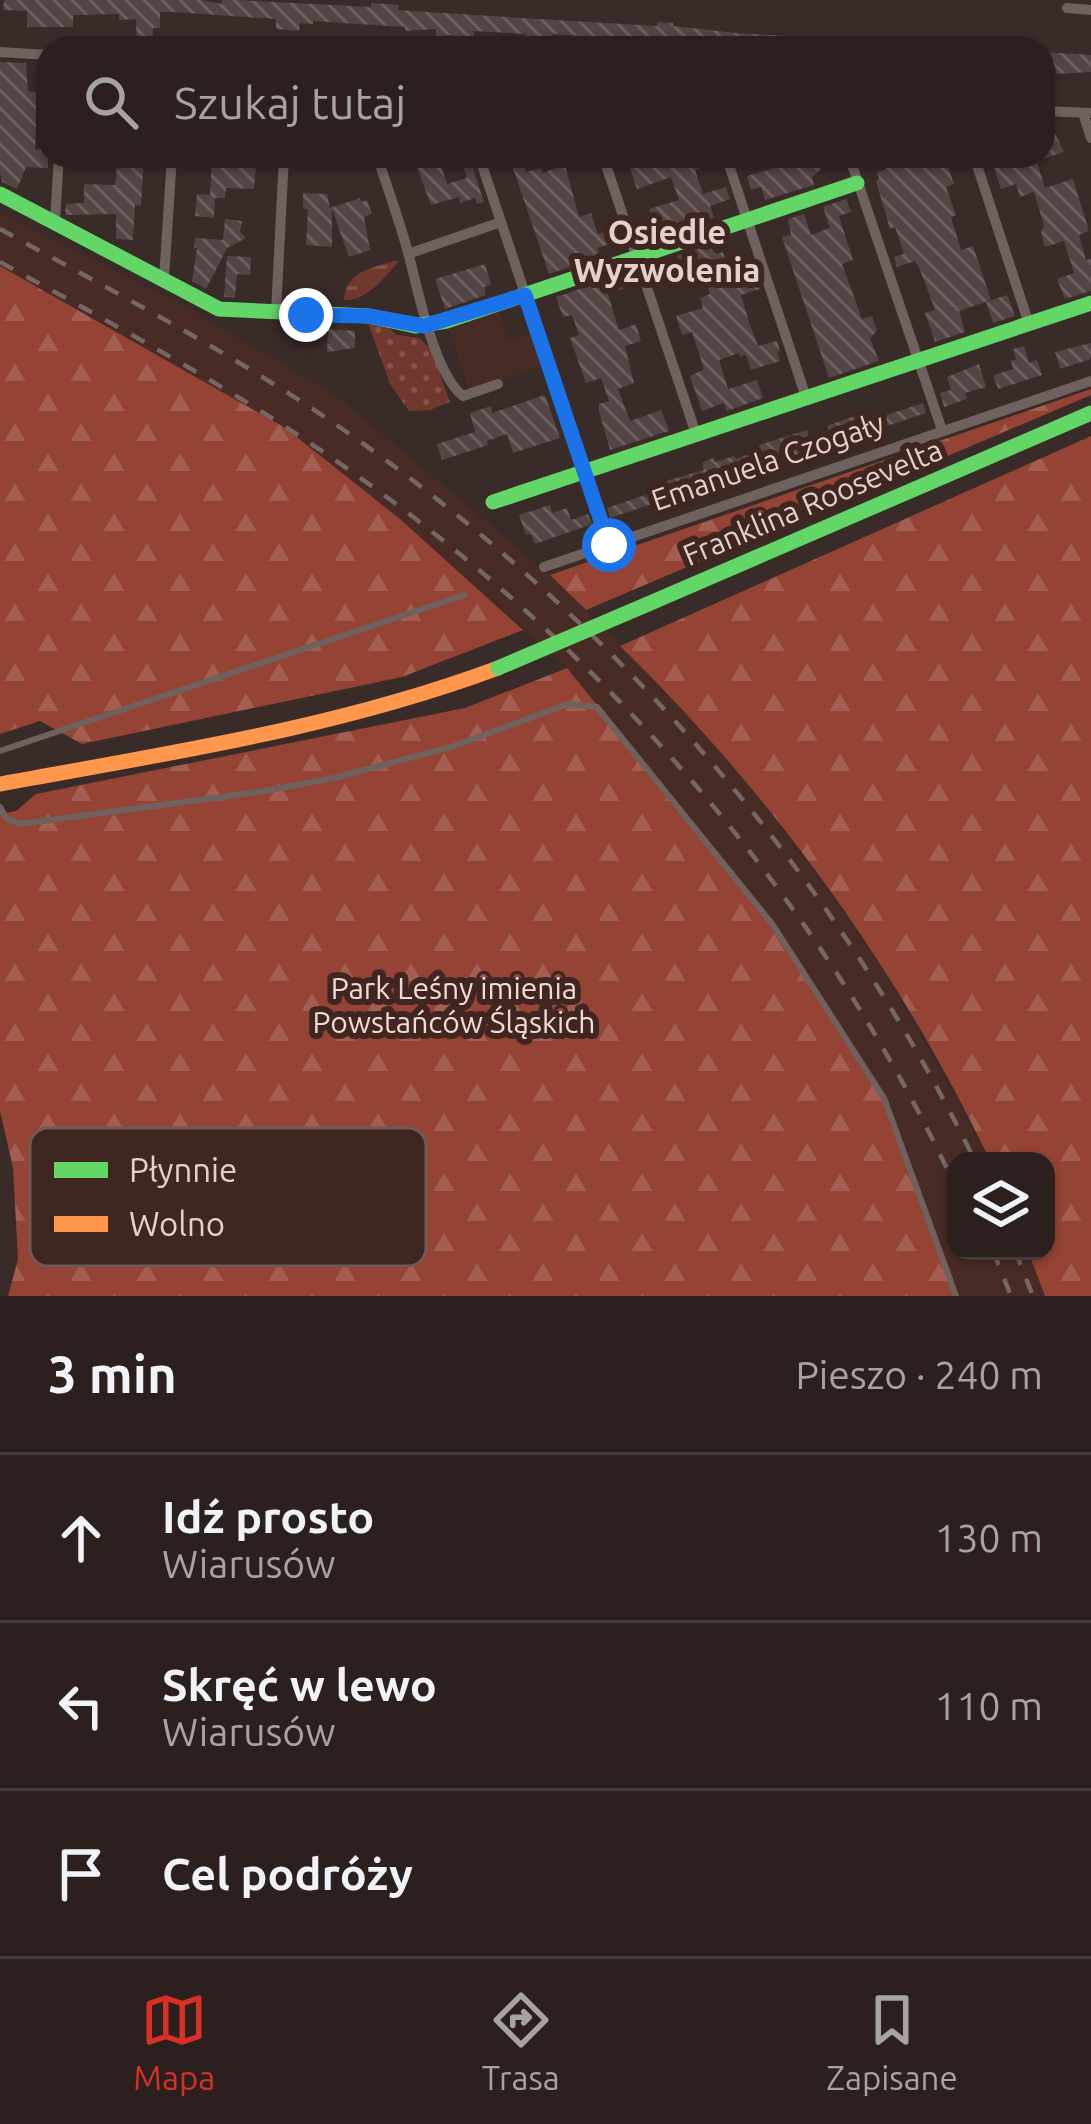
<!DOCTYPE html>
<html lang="pl">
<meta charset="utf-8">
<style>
body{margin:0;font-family:Ubuntu,sans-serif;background:#372d2b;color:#f1f3f6}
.controls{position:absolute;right:36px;bottom:36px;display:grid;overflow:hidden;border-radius:24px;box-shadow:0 3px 9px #0004}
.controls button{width:108px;height:108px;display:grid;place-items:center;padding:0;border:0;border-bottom:3px solid #473e3c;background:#2b201e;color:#f1f3f6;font:60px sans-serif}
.stop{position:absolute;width:36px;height:36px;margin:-27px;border:9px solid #1a73e8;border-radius:50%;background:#fff}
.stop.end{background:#1a73e8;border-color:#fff;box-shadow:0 3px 12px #0008}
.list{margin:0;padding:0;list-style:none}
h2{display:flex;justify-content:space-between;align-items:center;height:156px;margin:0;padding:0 48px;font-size:51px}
h2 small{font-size:39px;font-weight:400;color:#a6a3a4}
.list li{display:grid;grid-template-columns:78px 1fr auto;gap:36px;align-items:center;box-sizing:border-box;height:168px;padding:0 48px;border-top:3px solid #473e3c}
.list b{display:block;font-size:45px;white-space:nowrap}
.list p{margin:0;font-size:39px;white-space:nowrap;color:#a6a3a4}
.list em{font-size:39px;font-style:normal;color:#a6a3a4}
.icon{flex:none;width:66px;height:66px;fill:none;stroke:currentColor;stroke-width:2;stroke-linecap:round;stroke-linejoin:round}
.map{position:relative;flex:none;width:1091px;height:1296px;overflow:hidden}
.search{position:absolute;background:#2b201e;box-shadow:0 3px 9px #0004;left:36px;right:36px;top:36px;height:132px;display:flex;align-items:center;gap:30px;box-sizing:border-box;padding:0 42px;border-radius:36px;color:#a6a3a4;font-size:45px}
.sheet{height:660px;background:#2b201e}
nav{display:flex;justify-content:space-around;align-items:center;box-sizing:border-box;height:168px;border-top:3px solid #473e3c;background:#2b201e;font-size:33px;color:#a6a3a4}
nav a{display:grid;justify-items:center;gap:6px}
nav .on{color:#d93025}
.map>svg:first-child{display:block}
</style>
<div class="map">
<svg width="1091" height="1296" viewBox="0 0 1091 1296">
<defs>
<pattern id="grass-dots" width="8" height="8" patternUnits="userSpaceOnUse" patternTransform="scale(3)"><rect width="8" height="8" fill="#71382d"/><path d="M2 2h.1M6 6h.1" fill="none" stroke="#85544a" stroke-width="1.8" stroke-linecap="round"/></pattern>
<pattern id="forest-firs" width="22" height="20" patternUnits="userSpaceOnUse" patternTransform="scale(3)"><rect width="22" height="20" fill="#944335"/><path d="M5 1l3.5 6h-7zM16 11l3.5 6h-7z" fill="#a35d51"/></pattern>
<pattern id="wetland-marsh" width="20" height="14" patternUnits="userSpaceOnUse" patternTransform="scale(3)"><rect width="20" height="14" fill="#71382d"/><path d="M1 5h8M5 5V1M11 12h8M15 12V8" fill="none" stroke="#85544a"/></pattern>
<pattern id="building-back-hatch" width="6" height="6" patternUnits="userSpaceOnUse" patternTransform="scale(3)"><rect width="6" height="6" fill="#534543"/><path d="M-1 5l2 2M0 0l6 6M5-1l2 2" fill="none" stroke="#6c5f5d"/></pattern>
</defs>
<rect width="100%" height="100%" fill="#392b28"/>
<g fill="#492b25">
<polygon points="0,213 181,304 338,397 550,575 680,704 740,774 816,873 889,980 987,1156 990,1161 956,1161 956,1251 1028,1251 1045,1296 956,1296 597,707 567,668 400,519 284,427 0,266"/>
<polygon points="498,308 508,340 534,331 545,365 469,391 448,325"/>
</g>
<polygon fill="url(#grass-dots)" points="367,320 383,323 397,335 419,338 431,349 450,402 430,410 409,411 390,384"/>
<g fill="url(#forest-firs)">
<polygon points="0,266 284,427 400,519 523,630 402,677 82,744 40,721 0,734"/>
<polygon points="1091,389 1091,395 586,610 550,575"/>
<path d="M1091 436V1296H1045L1028 1251H1046V1161H990C900 971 770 792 620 646Z"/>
<polygon points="567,668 755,901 884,1098 956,1296 8,1296 18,1259 13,1168 0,1111 0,814 16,811 36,794 465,708"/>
</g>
<path fill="url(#wetland-marsh)" d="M393 261H399C384 278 366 302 344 300 346 272 369 269 393 261Z"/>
<g fill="url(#building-back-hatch)">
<polygon points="4,0 201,0 222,4 222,0 237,0 371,7 371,3 399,5 398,10 521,18 657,26 657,22 673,23 673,26 736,33 841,39 840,48 677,47 649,45 649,41 553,34 550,48 526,48 525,34 474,31 474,37 446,35 446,43 436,42 436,29 405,31 405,27 313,21 313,24 300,23 299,31 276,29 276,19 173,12 160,12 160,28 153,28 152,48 137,48 136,19 119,20 119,14 73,15 73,27 27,27 27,11 3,10"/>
<polygon points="1043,52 1091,55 1091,72 1056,74 1056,68 1043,67"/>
<polygon points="0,62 26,63 28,91 48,93 47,117 37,116 35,149 48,150 48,168 26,167 17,189 2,182 0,172"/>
<polygon points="1052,127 1064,152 1043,159 1043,130"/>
<polygon points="118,156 144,156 141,206 135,205 133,240 116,239 116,214 65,215 66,204 84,203 84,184 115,185"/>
<polygon points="212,156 244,156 244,163 256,164 254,189 226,188 225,198 215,198 214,218 195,216 197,194 210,195"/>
<polygon points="424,156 438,156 447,184 467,178 460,156 469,156 484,202 477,204 475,198 460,203 459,197 431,205 414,159"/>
<polygon points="668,156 704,156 707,166 695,170 703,194 726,187 730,199 710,206 714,218 657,235 649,209 679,200 671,177 637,189 630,169"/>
<polygon points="769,156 820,156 821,169 812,177 814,185 765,200 761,187 751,190 747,176 771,169"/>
<polygon points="882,156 919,156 922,166 945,158 954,184 946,187 956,215 951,217 961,250 973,246 991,300 959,311 965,332 935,342 925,313 935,310 919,267 915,261 897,267 894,257 904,254 895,227 890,229 876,181 879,179 877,172 886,169"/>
<polygon points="1015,156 1035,156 1045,188 1073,179 1089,231 1079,235 1086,260 1091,259 1091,291 1065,299 1057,279 1074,273 1064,241 1045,247 1041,234 1044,225 1034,192 1020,197 1016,184 1001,189 993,164"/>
<polygon points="524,165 526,172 541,168 542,173 565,165 579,217 591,213 598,234 608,231 612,243 598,248 600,257 549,274 513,168"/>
<polygon points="303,193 327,194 330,208 360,198 361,202 367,200 372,214 364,217 370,250 349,257 332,209 332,247 306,245 308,209 303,209"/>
<polygon points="846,199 851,212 839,216 853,260 842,264 862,319 872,316 877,331 870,338 879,361 829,378 782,237 791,235 788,219 804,214 811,235 830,228 823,207"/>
<polygon points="225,219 242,221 240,232 246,238 227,248 206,289 192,281 197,248 194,248 195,238 223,240"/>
<polygon points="709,245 716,254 723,252 733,285 756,277 760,289 741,295 750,325 758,346 777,341 780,351 777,352 780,361 751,370 746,355 740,357 739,353 719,360 728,389 757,380 763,398 727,411 724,403 702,411 690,376 704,369 692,332 682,335 676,316 703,308 700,298 710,294 702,270 683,276 677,256"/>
<polygon points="227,256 251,257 250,275 237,274 235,298 224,297"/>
<polygon points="485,264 491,285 484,287 486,295 445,309 435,279"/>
<polygon points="622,275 626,288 608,294 610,301 619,330 636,324 641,341 625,346 634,383 618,389 630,421 661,410 669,431 610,450 599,411 599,404 609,401 601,378 586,383 570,338 579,335 572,315 563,317 556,297"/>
<polygon points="1007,295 1015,316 993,323 986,302"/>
<polygon points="328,329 355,331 355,348 327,352"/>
<polygon points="1091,343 1091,359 1060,369 1055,352"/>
<polygon points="1024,346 1029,363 1037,360 1042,375 998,389 993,375 1013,369 1011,361 1016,359 1013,349"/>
<polygon points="979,364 986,387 965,393 967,399 944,407 940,393 951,390 947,377"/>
<polygon points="545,395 560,438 513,453 507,434 487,441 488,445 442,460 437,444 475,432 470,413 491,406 492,413"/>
<polygon points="923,403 926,413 610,518 607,508 654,492 652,487 669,480 704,470 702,463 713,458 715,462 734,456 736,459 760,450 759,445 807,430 810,440 830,433 827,426 860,414 863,423"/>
<polygon points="550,505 552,513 567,508 571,520 588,514 592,524 535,544 531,534 526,535 519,515"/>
</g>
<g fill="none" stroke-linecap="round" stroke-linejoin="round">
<g stroke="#6f615e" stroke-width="6">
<polyline points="0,751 464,595"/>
<polyline points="0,807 6,818 20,824 259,792 334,778 451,747 568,704 597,707 773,925 884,1098 956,1296"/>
</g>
<g stroke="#6f615e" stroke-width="10">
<polyline points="1067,8 1091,10"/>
<polyline points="0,52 48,55"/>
<polyline points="1043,111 1091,113"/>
<polyline points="1083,113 1091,138"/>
<path d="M377 156C388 189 400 222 409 256 418 291 435 375 463 396L498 384"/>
<polyline points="479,156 609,545"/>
<polyline points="603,156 696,434"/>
<polyline points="726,156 806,397"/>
<polyline points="849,156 942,430"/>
<polyline points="974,156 1029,324"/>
<polyline points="55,220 59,156"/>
<polyline points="408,254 501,222"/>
<polyline points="164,279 172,156"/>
<polyline points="276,312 284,156"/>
<polyline points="544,567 1091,381"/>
</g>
<g stroke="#63d668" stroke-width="15">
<polyline points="0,194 219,309 369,316 415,326 447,321 857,183"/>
<polyline points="493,502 1091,303"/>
<polyline points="648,604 1091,413"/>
</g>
<path stroke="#ff974d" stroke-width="15" d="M0 784C169 753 337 728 498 668"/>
<g stroke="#746764" stroke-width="4.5" stroke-dasharray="15 15" stroke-linecap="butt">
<path d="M0 229C114 292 230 352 338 426 607 612 831 867 975 1161"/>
<path d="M0 262C122 329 245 395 359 477 610 655 827 908 956 1188"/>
<polyline points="993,1251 1011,1296"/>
<polyline points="1015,1251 1033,1296"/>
</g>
<polyline stroke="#63d668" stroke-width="15" points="498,668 648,604"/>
</g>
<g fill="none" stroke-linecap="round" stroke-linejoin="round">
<polyline stroke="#1a73e8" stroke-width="15" points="306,315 369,316 424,326 525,295 609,545"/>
</g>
<g text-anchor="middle" stroke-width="12" stroke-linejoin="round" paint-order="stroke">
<g font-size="30" fill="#e3d1cd" stroke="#402621">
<text transform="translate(768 462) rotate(-19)" y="10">Emanuela Czogały</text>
<text transform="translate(813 503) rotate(-23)" y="10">Franklina Roosevelta</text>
</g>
<g font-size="30" fill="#f5dad4" stroke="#402621">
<text x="454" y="999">Park Leśny imienia<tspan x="454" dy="34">Powstańców Śląskich</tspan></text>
</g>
<g font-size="33" font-weight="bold" fill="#e3d1cd" stroke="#402621">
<text x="667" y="244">Osiedle<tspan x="667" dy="38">Wyzwolenia</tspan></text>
</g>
</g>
<rect x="30" y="1128" width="396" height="138" rx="18" fill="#402621" stroke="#715955" stroke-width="3"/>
<rect x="54" y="1162" width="54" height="16" fill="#63d668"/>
<rect x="54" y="1216" width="54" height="16" fill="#ff974d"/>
<g font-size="33" fill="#e3d1cd">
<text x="129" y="1182">Płynnie</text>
<text x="129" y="1236">Wolno</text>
</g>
</svg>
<div class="controls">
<button><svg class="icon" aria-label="layers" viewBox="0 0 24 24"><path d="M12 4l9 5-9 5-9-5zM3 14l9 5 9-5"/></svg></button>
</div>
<div class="stop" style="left:609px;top:545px"></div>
<div class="stop end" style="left:306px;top:315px"></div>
<div class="search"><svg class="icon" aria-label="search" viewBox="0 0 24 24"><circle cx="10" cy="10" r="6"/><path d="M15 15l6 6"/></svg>Szukaj tutaj</div>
</div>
<section class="sheet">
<h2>3 min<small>Pieszo · 240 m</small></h2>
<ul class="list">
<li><svg class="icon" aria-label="ahead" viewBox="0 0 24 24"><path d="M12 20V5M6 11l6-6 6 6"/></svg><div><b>Idź prosto</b><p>Wiarusów</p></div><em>130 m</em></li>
<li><svg class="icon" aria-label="left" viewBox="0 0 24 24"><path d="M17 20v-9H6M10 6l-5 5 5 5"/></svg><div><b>Skręć w lewo</b><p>Wiarusów</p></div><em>110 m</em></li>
<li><svg class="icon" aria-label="arrive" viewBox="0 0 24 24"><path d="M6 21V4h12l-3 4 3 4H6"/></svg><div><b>Cel podróży</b></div></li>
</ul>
</section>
<nav>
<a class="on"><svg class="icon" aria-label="map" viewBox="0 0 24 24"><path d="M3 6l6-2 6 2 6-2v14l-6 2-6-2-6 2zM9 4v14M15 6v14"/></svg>Mapa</a>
<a><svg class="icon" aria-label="directions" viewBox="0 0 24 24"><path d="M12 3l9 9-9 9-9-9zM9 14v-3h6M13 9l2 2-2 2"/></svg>Trasa</a>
<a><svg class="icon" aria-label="saved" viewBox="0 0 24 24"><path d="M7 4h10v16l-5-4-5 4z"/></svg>Zapisane</a>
</nav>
